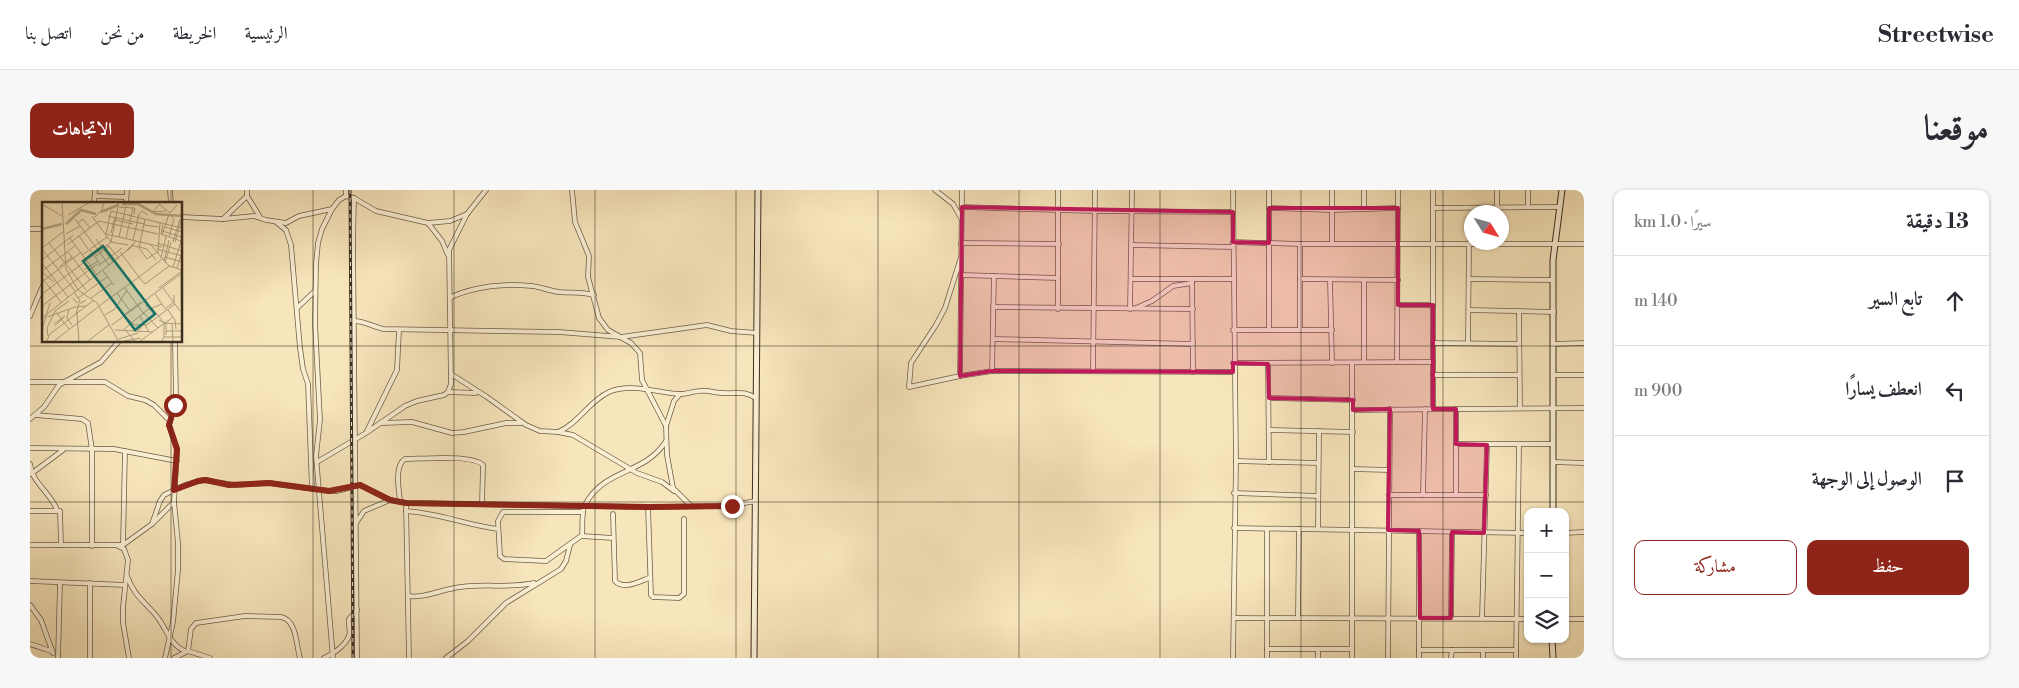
<!DOCTYPE html>
<html lang="ar">
<meta charset="utf-8">
<style>
body{margin:0;font-family:"Libre Bodoni",Amiri,serif;background:#f7f7f7;color:#2b2b33;direction:rtl}
.controls{position:absolute;right:15px;bottom:15px;display:grid;overflow:hidden;border-radius:10px;box-shadow:0 1px 4px #0004}
.controls button{width:45px;height:45px;display:grid;place-items:center;padding:0;border:0;border-bottom:1px solid #e1e1e2;background:#fff;color:#2b2b33;font:25px sans-serif}
.compass{position:absolute;left:1434px;top:15px;width:45px;height:45px;border-radius:50%;background:#fff;box-shadow:0 1px 4px #0004;rotate:127deg}
.stop{position:absolute;width:15px;height:15px;margin:-11px;border:4px solid #8f2418;border-radius:50%;background:#fff}
.stop.end{background:#8f2418;border-color:#fff;box-shadow:0 1px 5px #0008}
.list{margin:0;padding:0;list-style:none}
h2{display:flex;justify-content:space-between;align-items:center;height:65px;margin:0;padding:0 20px;font-size:21px}
h2 small{font-size:16px;font-weight:400;color:#7c7c81}
.list li{display:grid;grid-template-columns:32px 1fr auto;gap:15px;align-items:center;box-sizing:border-box;height:90px;padding:0 20px;border-top:1px solid #e1e1e2}
.list b{display:block;font-size:19px;white-space:nowrap}
.list em{font-size:16px;font-style:normal;color:#7c7c81}
.actions{display:flex;gap:10px;padding:15px 20px}
.actions a{flex:1;padding:11px 0;border:1px solid #8f2418;border-radius:10px;text-align:center;font-size:18px;color:#8f2418}
.actions .main{background:#8f2418;color:#fff}
.icon{flex:none;width:28px;height:28px;fill:none;stroke:currentColor;stroke-width:2;stroke-linecap:round;stroke-linejoin:round}
.map{position:relative;flex:none;width:1554px;height:468px;overflow:hidden;direction:ltr;border-radius:10px}
header{display:flex;align-items:center;gap:30px;box-sizing:border-box;height:70px;padding:0 25px;background:#fff;border-bottom:1px solid #e1e1e2}
header strong{font-size:24px}
nav{display:flex;gap:28px;margin-inline-start:auto;font-size:18px}
.intro{display:flex;align-items:center;justify-content:space-between;box-sizing:border-box;height:120px;padding:0 30px}
h1{margin:0;font-size:35px}
.button{padding:12px 22px;border-radius:10px;background:#8f2418;color:#fff;font-size:18px;font-weight:700}
main{display:flex;gap:30px;padding:0 30px}
aside{flex:1;background:#fff;border-radius:10px;box-shadow:0 1px 4px #0004}
.map>svg:first-child{display:block}
</style>
<header>
<strong>Streetwise</strong>
<nav><a>الرئيسية</a><a>الخريطة</a><a>من نحن</a><a>اتصل بنا</a></nav>
</header>
<div class="intro"><h1>موقعنا</h1><a class="button">الاتجاهات</a></div>
<main>
<aside>
<h2>13 دقيقة<small>سيرًا · 1.0 km</small></h2>
<ul class="list">
<li><svg class="icon" aria-label="ahead" viewBox="0 0 24 24"><path d="M12 20V5M6 11l6-6 6 6"/></svg><div><b>تابع السير</b></div><em>140 m</em></li>
<li><svg class="icon" aria-label="left" viewBox="0 0 24 24"><path d="M17 20v-9H6M10 6l-5 5 5 5"/></svg><div><b>انعطف يسارًا</b></div><em>900 m</em></li>
<li><svg class="icon" aria-label="arrive" viewBox="0 0 24 24"><path d="M6 21V4h12l-3 4 3 4H6"/></svg><div><b>الوصول إلى الوجهة</b></div></li>
</ul>
<div class="actions"><a class="main">حفظ</a><a>مشاركة</a></div>
</aside>
<div class="map">
<svg width="1554" height="468" viewBox="0 0 1554 468">
<rect width="100%" height="100%" fill="#f7e5bc"/>
<filter id="stains"><feTurbulence type="fractalNoise" baseFrequency=".004" numOctaves="4"/><feColorMatrix values="0 0 0 0 .2 0 0 0 0 .09 0 0 0 0 .02 0 0 0 .5 -.17"/></filter>
<radialGradient id="worn" r=".72"><stop offset=".6" stop-color="#630" stop-opacity="0"/><stop offset="1" stop-color="#630" stop-opacity=".3"/></radialGradient>
<g fill="none" stroke-linecap="round" stroke-linejoin="round">
<defs>
<g id="street">
<polyline points="140,0 141,14"/>
<polyline points="217,0 217,6 230,27"/>
<polyline points="542,0 545,32 559,66 558,87 569,128 578,140 601,153 610,163 612,190 636,236 637,265 643,298 661,316"/>
<polyline points="905,0 923,14 931,28"/>
<polyline points="65,6 96,7"/>
<polyline points="316,6 324,8 346,21 398,33 420,31 437,24"/>
<polyline points="324,8 323,53 327,468"/>
<polyline points="64,14 65,0"/>
<polyline points="96,14 97,0"/>
<polyline points="932,17 1064,21 1203,22"/>
<polyline points="1498,17 1498,0"/>
<polyline points="1239,18 1302,20 1368,18"/>
<polyline points="1404,18 1530,17"/>
<polyline points="1334,19 1334,0"/>
<polyline points="1467,22 1467,0"/>
<polyline points="151,27 193,29 224,26 236,30 256,33 269,26 302,19"/>
<polyline points="193,29 217,6"/>
<polyline points="246,32 256,40 261,55 270,158 273,179 278,194 282,299"/>
<polyline points="398,33 412,51 418,65"/>
<polyline points="0,39 14,39"/>
<polyline points="1203,52 1270,54 1554,54"/>
<polyline points="931,53 1029,54"/>
<polyline points="1302,53 1302,0"/>
<polyline points="1102,55 1203,57"/>
<polyline points="931,67 915,118 906,135 881,173 879,197 930,186 962,181 1203,182"/>
<polyline points="932,85 1028,88"/>
<polyline points="1101,89 1203,89"/>
<polyline points="1162,89 1163,182"/>
<polyline points="1270,89 1368,90"/>
<polyline points="1439,89 1523,90"/>
<polyline points="1300,90 1302,173"/>
<polyline points="1334,90 1334,172"/>
<path d="M421 107C446 96 476 93 502 96 511 97 520 101 529 102 541 103 552 102 564 105"/>
<polyline points="1368,115 1403,115"/>
<polyline points="963,117 1163,119"/>
<polyline points="267,118 285,101"/>
<polyline points="1106,118 1122,111 1143,96 1162,93"/>
<polyline points="1028,119 1028,0"/>
<polyline points="1100,119 1102,0"/>
<polyline points="1439,120 1524,122"/>
<polyline points="1489,122 1490,218"/>
<polyline points="0,126 14,93"/>
<path d="M324 131C335 131 343 137 354 139L529 142 591 147 677 135 701 141 727 143"/>
<polyline points="1203,140 1302,140"/>
<polyline points="1239,140 1239,0"/>
<polyline points="1270,140 1270,54"/>
<polyline points="963,149 1163,154"/>
<polyline points="1438,152 1439,53"/>
<polyline points="1403,153 1489,154"/>
<polyline points="1524,154 1554,153"/>
<polyline points="1367,172 1368,0"/>
<polyline points="1203,173 1403,172"/>
<polyline points="1238,174 1239,272"/>
<polyline points="962,181 964,86"/>
<polyline points="1063,181 1065,0"/>
<polyline points="421,184 457,207 496,235 510,241 528,242 543,245 607,283 632,292 644,301"/>
<polyline points="1403,185 1488,185"/>
<polyline points="1523,185 1554,185"/>
<polyline points="930,186 932,0"/>
<polyline points="0,192 75,192 98,206 115,210 124,215 139,230"/>
<polyline points="418,202 421,194 419,60 437,24 456,0"/>
<polyline points="1239,208 1323,210"/>
<polyline points="1403,219 1403,0"/>
<polyline points="1323,220 1554,218"/>
<polyline points="6,225 52,229 58,233 62,260 62,356"/>
<polyline points="0,229 14,217 29,195 71,172 89,151"/>
<polyline points="351,233 382,232 422,243 434,242 476,233 491,233"/>
<polyline points="636,236 644,211 650,204"/>
<polyline points="1239,240 1323,242"/>
<polyline points="337,241 367,180 369,140"/>
<path d="M528 242C548 234 559 211 579 202 600 193 626 202 648 204 655 205 663 201 670 201 678 200 686 203 693 203 708 204 712 200 726 208"/>
<polyline points="1426,254 1523,254"/>
<polyline points="0,258 84,259 147,271"/>
<polyline points="1206,271 1288,273"/>
<polyline points="287,272 336,243 375,216 387,211 414,205 418,202 446,203"/>
<polyline points="1523,272 1554,273"/>
<path d="M0 274C2 293 21 303 27 320"/>
<polyline points="1323,279 1359,280"/>
<polyline points="1,284 33,260"/>
<polyline points="1204,303 1288,306"/>
<polyline points="1426,304 1426,219"/>
<polyline points="1359,305 1456,305"/>
<polyline points="1393,305 1395,219"/>
<path d="M370 311C369 300 364 276 375 269 391 269 442 264 453 275L452 314"/>
<polyline points="376,313 379,468"/>
<polyline points="618,317 621,405 623,407 649,408 654,404 654,329"/>
<polyline points="0,321 30,321 31,355"/>
<path d="M376 321C408 323 437 335 468 339"/>
<polyline points="553,322 473,322 468,331 470,366 474,369 516,371 551,346 583,348"/>
<path d="M583 324 585 391C594 400 608 392 619 388"/>
<polyline points="326,333 334,321 360,310"/>
<polyline points="122,334 130,311 134,305 155,295 173,290 205,295 239,293 299,301 307,301 330,295 360,310 376,313 618,317 697,316 726,311"/>
<polyline points="1204,338 1498,343"/>
<polyline points="1288,339 1289,241"/>
<polyline points="1535,343 1554,342"/>
<path d="M552 346C553 337 551 322 555 315 574 278 615 285 636 251"/>
<polyline points="0,355 93,355 122,334 144,312"/>
<polyline points="93,355 95,261"/>
<polyline points="88,356 94,359 98,370 93,417 93,433 99,468"/>
<path d="M97 386C105 408 115 411 128 428 137 440 140 455 155 461"/>
<polyline points="0,391 95,395"/>
<path d="M378 406C393 408 405 402 420 399 448 392 476 399 504 393"/>
<polyline points="0,415 11,430 23,463"/>
<polyline points="1268,427 1269,339"/>
<polyline points="1204,428 1498,429"/>
<polyline points="1421,428 1422,342"/>
<polyline points="1452,428 1457,255"/>
<polyline points="1535,429 1554,429"/>
<polyline points="0,454 21,461"/>
<polyline points="1237,459 1322,459"/>
<polyline points="1389,460 1486,460"/>
<path d="M158 461 161 439 166 433 215 426 251 427C267 430 266 455 270 468"/>
<polyline points="28,468 30,393"/>
<polyline points="60,468 60,393"/>
<polyline points="135,468 143,432 148,380 148,353 144,312 147,259 139,235 146,209 145,151"/>
<polyline points="144,468 158,461 180,468"/>
<path d="M294 468C303 464 315 456 319 446 321 441 318 435 319 429L327 420"/>
<polyline points="303,468 286,266 290,230 285,133 286,74 288,53 292,39 302,19 309,10 316,6 316,0"/>
<polyline points="416,468 438,451 476,413 531,379 536,371 540,355"/>
<polyline points="1203,468 1206,271 1203,0"/>
<polyline points="1237,468 1237,339"/>
<polyline points="1288,468 1288,459"/>
<polyline points="1322,468 1322,173"/>
<polyline points="1358,468 1360,219"/>
<polyline points="1389,468 1389,341"/>
<polyline points="1421,468 1422,460"/>
<polyline points="1453,468 1453,460"/>
<polyline points="1486,468 1489,255"/>
</g>
<g id="secondary">
<polyline points="1523,322 1523,70 1532,0"/>
<polyline points="1522,449 1523,468"/>
<polyline points="724,468 728,0"/>
</g>
</defs>
<use href="#street" stroke="#6c5d48" stroke-width="5.5"/>
<use href="#secondary" stroke="#3d3021" stroke-width="7"/>
<use href="#street" stroke="#faeed3" stroke-width="4"/>
<use href="#secondary" stroke="#faeed3" stroke-width="5"/>
<defs>
<polyline id="rail" points="320,0 323,468"/>
</defs>
<use href="#rail" stroke="#3d3021" stroke-width="3"/>
<use href="#rail" stroke="#faeed3" stroke-width="1" stroke-dasharray="4" stroke-linecap="butt"/>
</g>
<g fill="none" stroke-linecap="round" stroke-linejoin="round">
<polyline stroke="#8f2418" stroke-width="6" points="145,215 139,235 147,259 144,300 168,291 176,290 199,295 239,293 299,301 330,295 360,310 376,313 618,317 702,316"/>
</g>
<path fill="#c2185b" fill-opacity="0.2" stroke="#c2185b" stroke-width="4" stroke-linejoin="round" d="M932 17 1203 22V52L1239 53V18H1368V115H1403V219H1426V254L1457 255 1454 343 1422 342 1421 428H1390L1389 341 1358 340 1360 219 1323 220V210L1239 208 1238 174 1203 173V182L962 181 930 186Z"/>
<path fill="none" stroke="#3d3021" stroke-width="1" stroke-opacity="0.55" d="M141 0V14M283 0V468M424 0V468M565 0V468M706 0V468M848 0V468M989 0V468M1130 0V468M1271 0V468M1413 0V468M141 151V468M0 156H1554M0 312H1554"/>
<g transform="translate(12 12)">
<rect width="140" height="140" fill="#f7e5bc"/>
<path fill="none" stroke="#b8a787" stroke-width="2.5" d="M80 2H96L114 12 140 14M59 10 76 3M24 22 39 8 54 12M0 27 20 22"/>
<path fill="none" stroke="#ad9d7e" stroke-width="1" d="M20 0 24 67 36 88 55 101 77 140M119 0 111 10 124 9M0 2 20 14M117 2 128 11 135 3M77 5 93 6 92 12M26 13 48 0M50 14 69 40 86 43M66 14 102 22M53 15 60 8 62 0M33 17 67 63M103 17 97 46 105 57 115 50M73 18 91 22M36 21 41 17 48 26M121 22 119 32 139 39M102 23 117 25M123 25 140 30M120 29 140 35M69 31 73 15M24 32 38 24M64 32 69 9 140 26M64 32 120 45M120 33 127 12 132 17 127 35M37 34 46 47M77 35 84 4M28 36 55 73M84 36 91 6M54 37 71 60M91 38 97 12 100 9 106 13M131 40 138 17M133 40 140 15M7 41 23 61M115 41 140 49M25 43 57 19 116 32M66 43 77 57M89 43 105 47 114 58M109 43 127 64M0 46 21 30M0 47 33 89M115 47 140 54M48 48 58 62M26 50 48 78M78 50 97 75 120 57M83 50 94 39M116 51 118 20M40 53 65 35M54 54 67 44M123 55 140 60M119 56 124 34M0 58 31 33M122 59 127 38M0 61 26 95M123 61 129 40M25 63 44 88M56 64 80 46M17 65 30 55M131 65 140 36M135 66 140 50M42 68 56 59M0 69 33 44M61 69 72 83M0 70 12 80M139 72 140 140M0 76 19 100M0 80 38 51M82 85 102 112M117 86 140 69M121 86 138 109M75 91 88 109M0 92 69 40 77 0M113 92 124 108M31 96 35 101 38 99 32 90M36 96 65 75M49 96 70 81M105 100 104 104 111 107 122 121 139 122M0 104 55 62M57 104 97 75 103 82 127 64 140 68M124 106 132 100V93M27 107 25 116 30 123M126 108 133 118 134 127M15 111 27 127M35 111 37 140M102 111 116 126M34 112 37 102 44 98M63 113 73 107 85 88M82 113 99 100M83 114 92 123H104M98 114 107 130M5 115 33 105 44 104M0 116 92 43M117 118 124 122V133M12 122 23 114 13 124M130 122 131 140M70 123 140 71M103 124 133 102M0 127 8 101M73 128 111 130M81 128 105 108 120 102M83 128 94 140M96 129 106 116M124 129H140M6 134 5 126 13 109 27 99M122 135V122L131 115M77 137 96 131M4 140 8 132 52 98M11 140 56 105M45 140 68 122M77 140 99 136M97 140 124 120M119 140 122 135H140"/>
<path fill="#0f766e" fill-opacity="0.15" stroke="#0f766e" stroke-width="2.5" d="M61 44 113 112 93 128 41 59Z"/>
<rect width="140" height="140" fill="none" stroke="#3d3021" stroke-width="2.5"/>
</g>
<rect width="100%" height="100%" filter="url(#stains)"/>
<rect width="100%" height="100%" fill="url(#worn)"/>
</svg>
<div class="controls">
<button>+</button>
<button>−</button>
<button><svg class="icon" aria-label="layers" viewBox="0 0 24 24"><path d="M12 4l9 5-9 5-9-5zM3 14l9 5 9-5"/></svg></button>
</div>
<svg class="compass" viewBox="-18 -18 36 36"><path d="M0-13l5 13h-10z" fill="#e53935"/><path d="M0 13l5-13h-10z" fill="#7c7c81"/></svg>
<div class="stop" style="left:145px;top:215px"></div>
<div class="stop end" style="left:702px;top:316px"></div>
</div>
</main>
